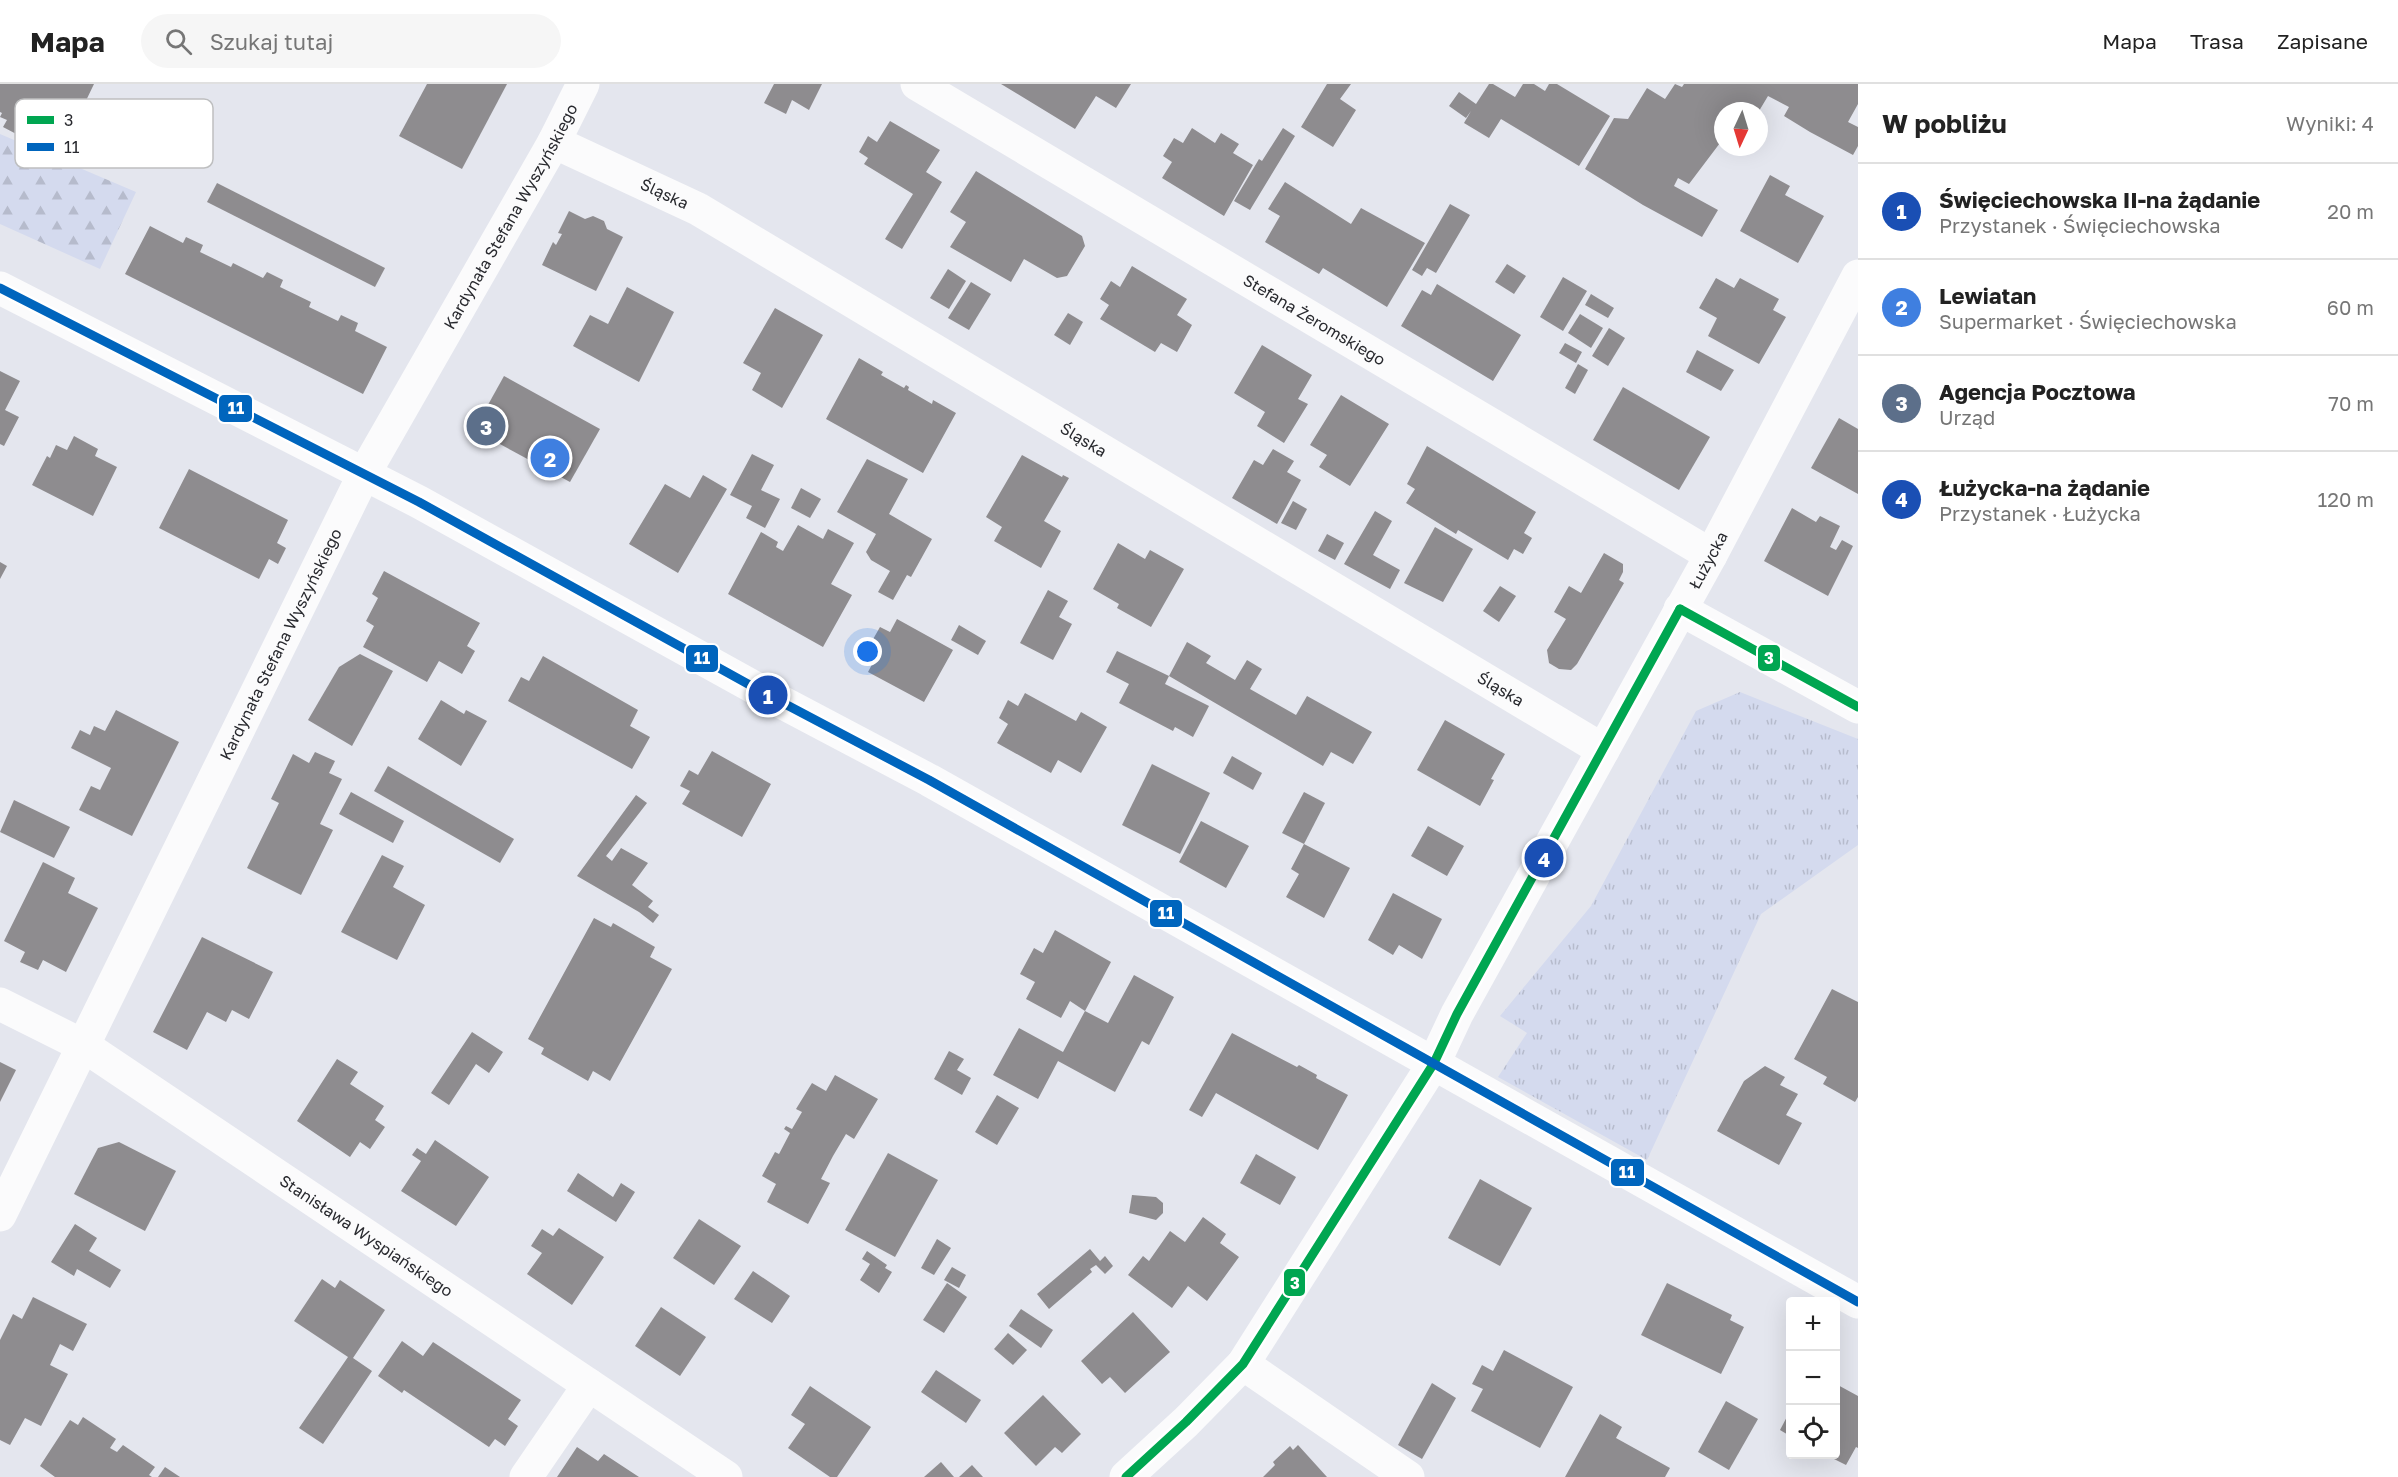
<!DOCTYPE html>
<html lang="pl">
<meta charset="utf-8">
<style>
body{margin:0;font-family:"Golos Text",sans-serif;background:#f6f6f6;color:#222}
.controls{position:absolute;right:18px;bottom:18px;display:grid;overflow:hidden;border-radius:6px;box-shadow:0 6px 24px #0002}
.controls button{width:54px;height:54px;display:grid;place-items:center;padding:0;border:0;border-bottom:2px solid #e0e0e0;background:#fff;color:#222;font:30px sans-serif}
.compass{position:absolute;left:1714px;top:18px;width:54px;height:54px;border-radius:50%;background:#fff;box-shadow:0 6px 24px #0002;rotate:184deg}
.you{position:absolute;left:868px;top:568px;width:21px;height:21px;margin:-15px;border:4px solid #fff;border-radius:50%;background:#1a73e8;box-shadow:0 0 0 9px #1a73e833}
.badge{display:grid;place-items:center;width:39px;height:39px;border-radius:50%;background:#6a6b71;color:#fff;font-size:20px;font-weight:700}
.pin{position:absolute;translate:-50% -50%;border:3px solid #fff;box-shadow:0 2px 6px #0006}
.list{margin:0;padding:0;list-style:none}
h2{display:flex;justify-content:space-between;align-items:center;height:78px;margin:0;padding:0 24px;font-size:26px}
h2 small{font-size:20px;font-weight:400;color:#767676}
.list li{display:grid;grid-template-columns:39px 1fr auto;gap:18px;align-items:center;box-sizing:border-box;height:96px;padding:0 24px;border-top:2px solid #e0e0e0}
.list b{display:block;font-size:22px;white-space:nowrap}
.list p{margin:0;font-size:20px;white-space:nowrap;color:#767676}
.list em{font-size:20px;font-style:normal;color:#767676}
.icon{flex:none;width:33px;height:33px;fill:none;stroke:currentColor;stroke-width:2;stroke-linecap:round;stroke-linejoin:round}
.map{position:relative;flex:none;width:1858px;height:1393px;overflow:hidden}
header{display:flex;align-items:center;gap:36px;box-sizing:border-box;height:84px;padding:0 30px;background:#fff;border-bottom:2px solid #e0e0e0}
header strong{font-size:28px}
nav{display:flex;gap:33px;margin-inline-start:auto;font-size:21px}
.search{width:420px;height:54px;background:#f6f6f6;display:flex;align-items:center;gap:15px;box-sizing:border-box;padding:0 21px;border-radius:33px;color:#767676;font-size:22px}
main{display:flex}
aside{flex:1;background:#fff}
.map>svg:first-child{display:block}
</style>
<header>
<strong>Mapa</strong>
<div class="search"><svg class="icon" aria-label="search" viewBox="0 0 24 24"><circle cx="10" cy="10" r="6"/><path d="M15 15l6 6"/></svg>Szukaj tutaj</div>
<nav><a>Mapa</a><a>Trasa</a><a>Zapisane</a></nav>
</header>
<main>
<div class="map">
<svg width="1858" height="1393" viewBox="0 0 1858 1393">
<defs>
<pattern id="grass-tufts" width="24" height="20" patternUnits="userSpaceOnUse" patternTransform="scale(1.5)"><rect width="24" height="20" fill="#d4daee"/><path d="M3 7l-1-3M5 7V3M7 7l1-3M15 17l-1-3M17 17v-4M19 17l1-3" fill="none" stroke="#b6bbcc"/></pattern>
<pattern id="forest-firs" width="22" height="20" patternUnits="userSpaceOnUse" patternTransform="scale(1.5)"><rect width="22" height="20" fill="#d4daee"/><path d="M5 1l3.5 6h-7zM16 11l3.5 6h-7z" fill="#b6bbcc"/></pattern>
</defs>
<rect width="100%" height="100%" fill="#e4e6ee"/>
<polygon fill="url(#grass-tufts)" points="1740,608 1858,655 1858,761 1761,830 1647,1076 1498,993 1527,949 1500,932 1591,822 1696,627"/>
<polygon fill="url(#forest-firs)" points="0,50 136,108 100,185 0,140"/>
<g fill="#8e8c8f">
<polygon points="0,0 94,0 68,54 37,39 32,49 26,46 22,53 3,43 7,36 0,33 2,29 0,28"/>
<polygon points="427,0 507,0 462,85 399,52"/>
<polygon points="774,0 822,0 809,26 792,16 786,30 764,19"/>
<polygon points="1001,0 1131,0 1116,24 1096,12 1075,45"/>
<polygon points="1327,0 1351,0 1340,15 1356,26 1333,63 1301,43"/>
<polygon points="1489,0 1493,0 1515,13 1523,0 1534,0 1545,7 1549,0 1557,0 1610,32 1579,82 1501,35 1489,54 1464,39 1471,27 1466,34 1449,22 1459,8 1476,20"/>
<polygon points="1675,0 1682,3 1684,0 1858,0 1858,20 1848,38 1858,43 1858,62 1853,71 1810,48 1784,32 1789,23 1768,12 1759,27 1723,27 1723,55 1689,100 1678,94 1674,102 1718,126 1702,153 1643,121 1585,85 1614,34 1628,35 1647,4 1665,15"/>
<polygon points="890,37 940,66 926,88 942,98 902,165 885,155 913,110 864,80 868,74 859,68 868,52 877,58"/>
<polygon points="1192,44 1215,59 1221,49 1239,60 1233,69 1253,81 1224,132 1162,94 1172,78 1163,72 1174,54 1183,59"/>
<polygon points="1283,44 1295,52 1250,126 1234,117 1259,75 1262,77"/>
<polygon points="976,87 1082,152 1085,162 1067,192 1057,194 1024,175 1011,198 950,163 966,138 950,128"/>
<polygon points="1770,91 1790,102 1785,111 1824,132 1798,179 1740,147"/>
<polygon points="1285,98 1351,140 1361,124 1425,159 1387,223 1323,184 1319,190 1265,158 1280,132 1268,125"/>
<polygon points="217,99 385,184 375,203 207,118"/>
<polygon points="1450,120 1470,131 1436,189 1427,184 1422,192 1412,186"/>
<polygon points="569,127 585,135 593,132 604,137 607,145 623,153 596,207 542,181 553,158 556,161 562,150 558,149"/>
<polygon points="150,142 183,159 186,153 203,161 200,168 231,183 233,179 263,194 267,188 283,196 280,203 311,218 309,223 338,237 341,231 358,239 355,247 387,263 363,310 125,190"/>
<polygon points="1507,180 1526,192 1514,210 1495,198"/>
<polygon points="1132,182 1187,215 1177,231 1192,241 1177,268 1161,259 1155,268 1100,235 1109,221 1100,215 1111,197 1120,203"/>
<polygon points="948,185 966,197 949,225 930,214"/>
<polygon points="1563,193 1587,207 1563,247 1540,233"/>
<polygon points="1716,194 1734,204 1740,194 1779,215 1773,226 1786,233 1759,280 1708,252 1717,234 1699,224"/>
<polygon points="971,198 991,210 969,246 948,234"/>
<polygon points="1437,200 1521,251 1493,297 1401,242 1422,206 1431,211"/>
<polygon points="627,203 674,228 639,298 573,262 590,231 608,240"/>
<polygon points="1591,210 1614,224 1608,234 1585,221"/>
<polygon points="775,224 823,251 782,324 752,306 761,289 743,279"/>
<polygon points="1068,229 1083,238 1070,261 1054,251"/>
<polygon points="1580,230 1603,244 1591,264 1568,249"/>
<polygon points="1609,244 1625,254 1608,282 1592,272"/>
<polygon points="1565,259 1582,268 1576,279 1559,269"/>
<polygon points="1262,261 1312,291 1298,315 1308,320 1284,359 1257,342 1265,328 1234,309"/>
<polygon points="1697,266 1734,286 1721,307 1686,288"/>
<polygon points="859,274 883,288 881,291 904,304 906,301 909,303 908,306 932,320 933,316 956,329 923,389 826,335"/>
<polygon points="1578,280 1588,286 1575,310 1565,304"/>
<polygon points="0,287 20,297 5,326 19,333 4,362 0,360"/>
<polygon points="504,292 600,345 570,398 474,346"/>
<polygon points="1623,303 1710,353 1679,406 1593,356"/>
<polygon points="1341,311 1389,340 1350,402 1319,383 1327,371 1310,361"/>
<polygon points="1839,334 1858,345 1858,410 1811,384"/>
<polygon points="74,352 98,365 95,372 117,383 93,432 32,401 47,372 50,374 56,361 67,366"/>
<polygon points="1427,362 1536,428 1524,449 1532,454 1523,470 1514,465 1508,476 1458,446 1456,450 1406,419 1415,405 1407,400"/>
<polygon points="1273,365 1294,377 1287,388 1301,396 1277,440 1232,414 1254,376 1263,381"/>
<polygon points="752,370 774,381 761,406 780,415 765,444 746,434 752,422 730,411"/>
<polygon points="1022,371 1062,393 1063,391 1069,394 1044,437 1061,447 1041,484 994,457 1002,443 986,433"/>
<polygon points="867,375 908,395 889,430 932,455 911,493 907,491 893,516 878,508 890,487 871,476 866,468 876,450 837,428"/>
<polygon points="189,385 288,436 277,459 286,464 278,480 269,475 259,495 159,444"/>
<polygon points="703,391 727,405 678,489 629,460 665,400 690,414"/>
<polygon points="801,404 821,415 810,434 791,424"/>
<polygon points="1293,417 1307,425 1296,446 1281,439"/>
<polygon points="1792,424 1816,438 1820,432 1840,442 1830,463 1836,466 1842,456 1853,462 1828,512 1764,477"/>
<polygon points="1375,427 1392,437 1373,471 1400,486 1390,505 1344,480"/>
<polygon points="798,441 823,455 828,445 854,459 831,500 852,511 823,563 728,510 761,448 778,458 776,463 783,467"/>
<polygon points="1435,443 1473,465 1443,518 1404,499"/>
<polygon points="1327,450 1344,459 1335,476 1318,467"/>
<polygon points="1118,459 1145,475 1150,466 1184,485 1151,543 1117,524 1119,520 1093,505"/>
<polygon points="1604,469 1623,480 1623,488 1619,496 1624,499 1577,580 1571,586 1559,585 1549,579 1547,566 1566,535 1554,528 1569,502 1581,509"/>
<polygon points="0,478 7,482 0,495"/>
<polygon points="384,487 480,539 467,562 475,567 462,590 439,577 427,598 363,563 374,542 366,537 378,514 372,510"/>
<polygon points="1500,502 1516,512 1499,538 1483,527"/>
<polygon points="1048,506 1068,517 1059,533 1072,540 1053,576 1020,559"/>
<polygon points="897,535 953,566 924,618 868,588 878,569 868,564 880,543 890,548"/>
<polygon points="959,541 986,557 978,571 951,556"/>
<polygon points="1187,558 1211,572 1206,579 1235,596 1247,576 1262,585 1250,605 1296,631 1307,612 1372,648 1353,680 1331,668 1323,682 1169,592"/>
<polygon points="1117,567 1169,592 1165,600 1209,622 1193,653 1175,643 1173,647 1119,619 1129,600 1106,588"/>
<polygon points="360,570 393,587 352,662 308,636 339,583"/>
<polygon points="543,572 638,626 630,642 650,653 632,685 508,617 521,593 529,597"/>
<polygon points="1025,609 1076,637 1081,628 1107,643 1081,689 1058,676 1051,689 997,659 1008,640 999,634 1008,616 1018,622"/>
<polygon points="441,616 464,630 466,626 487,637 461,682 418,655"/>
<polygon points="116,626 179,658 132,752 79,726 91,702 100,706 111,684 71,664 80,646 90,651 94,642 105,647"/>
<polygon points="1445,636 1505,670 1491,695 1494,696 1480,722 1417,686"/>
<polygon points="712,667 771,700 742,753 682,720 690,707 680,702 689,686 698,691"/>
<polygon points="315,668 335,677 329,689 342,695 320,740 333,746 301,811 247,784 279,719 271,715 293,670 309,679"/>
<polygon points="1232,672 1262,689 1253,706 1223,689"/>
<polygon points="1152,680 1210,709 1180,770 1122,741"/>
<polygon points="388,682 514,755 500,779 374,707"/>
<polygon points="351,708 404,737 393,759 339,730"/>
<polygon points="1304,708 1325,719 1304,760 1282,749"/>
<polygon points="636,711 647,719 606,772 612,777 621,764 648,779 632,801 653,817 648,823 659,831 653,839 639,828 577,792"/>
<polygon points="14,716 70,743 54,774 0,748"/>
<polygon points="1201,737 1249,762 1226,804 1179,778"/>
<polygon points="1428,742 1464,762 1447,792 1411,772"/>
<polygon points="1304,760 1350,784 1324,834 1286,813 1299,790 1291,785"/>
<polygon points="382,771 404,782 393,803 425,821 397,876 341,848"/>
<polygon points="43,778 75,794 68,809 98,824 66,888 43,876 38,886 20,878 25,868 4,857"/>
<polygon points="1393,809 1442,835 1422,875 1399,861 1393,871 1368,856"/>
<polygon points="594,834 611,843 613,839 655,863 650,873 672,885 610,997 593,987 588,997 541,970 544,964 528,955"/>
<polygon points="1055,846 1111,878 1085,927 1070,917 1061,934 1026,915 1035,898 1020,890 1034,864 1043,869"/>
<polygon points="202,853 273,888 249,935 232,926 226,938 207,928 187,966 153,948"/>
<polygon points="1134,891 1174,913 1149,961 1142,957 1115,1008 1058,977 1038,1015 993,991 1019,944 1063,968 1085,927 1108,939"/>
<polygon points="1832,905 1858,918 1858,1013 1855,1018 1823,1000 1827,993 1794,975"/>
<polygon points="472,948 503,968 489,989 476,980 449,1021 431,1009"/>
<polygon points="1232,949 1297,983 1299,981 1317,991 1316,994 1348,1011 1318,1066 1216,1009 1202,1033 1189,1026"/>
<polygon points="949,967 964,975 957,986 971,994 962,1011 934,995"/>
<polygon points="337,975 358,988 350,1000 384,1022 375,1036 385,1043 370,1065 360,1058 350,1073 297,1037"/>
<polygon points="0,978 16,986 0,1018"/>
<polygon points="1765,982 1785,993 1780,1001 1798,1010 1786,1031 1802,1039 1779,1081 1717,1047 1744,997"/>
<polygon points="835,991 878,1015 854,1055 846,1050 833,1072 821,1095 830,1099 808,1140 767,1118 776,1100 762,1092 775,1068 779,1070 790,1049 784,1045 786,1042 792,1045 802,1028 796,1025 812,999 826,1007"/>
<polygon points="997,1011 1019,1024 997,1061 975,1048"/>
<polygon points="435,1056 489,1093 456,1142 401,1107 421,1077 412,1071 417,1064 426,1070"/>
<polygon points="119,1058 176,1087 145,1147 74,1110 98,1064"/>
<polygon points="888,1069 938,1096 895,1173 845,1146"/>
<polygon points="1256,1070 1296,1093 1280,1121 1240,1099"/>
<polygon points="578,1089 613,1113 621,1099 635,1108 616,1138 567,1107"/>
<polygon points="1480,1095 1532,1124 1500,1182 1448,1154"/>
<polygon points="1132,1111 1156,1113 1163,1119 1163,1129 1156,1136 1129,1129"/>
<polygon points="1203,1133 1226,1150 1220,1159 1239,1173 1207,1217 1188,1202 1172,1224 1128,1191 1143,1172 1149,1177 1170,1147 1185,1158"/>
<polygon points="699,1135 741,1162 714,1201 673,1174"/>
<polygon points="75,1140 97,1154 89,1167 121,1186 110,1204 77,1185 74,1192 51,1178"/>
<polygon points="559,1144 604,1173 572,1221 527,1190 542,1169 531,1162 542,1145 553,1152"/>
<polygon points="937,1155 951,1164 934,1191 921,1184"/>
<polygon points="1090,1165 1100,1177 1105,1172 1113,1182 1105,1190 1096,1181 1090,1185 1092,1188 1049,1225 1037,1210"/>
<polygon points="867,1167 887,1181 885,1184 892,1188 879,1209 860,1196 870,1180 862,1175"/>
<polygon points="952,1183 966,1191 959,1204 944,1196"/>
<polygon points="753,1187 790,1212 772,1239 734,1215"/>
<polygon points="322,1195 335,1204 340,1196 385,1226 353,1274 372,1287 323,1360 299,1344 348,1273 294,1237"/>
<polygon points="947,1199 967,1213 944,1249 923,1236"/>
<polygon points="1667,1199 1732,1231 1730,1236 1744,1243 1721,1290 1641,1251"/>
<polygon points="33,1213 87,1240 73,1267 60,1260 50,1281 68,1290 41,1342 25,1334 10,1361 0,1356 0,1256 13,1230 22,1235"/>
<polygon points="661,1223 706,1253 680,1292 635,1262"/>
<polygon points="1021,1225 1053,1246 1041,1264 1009,1242"/>
<polygon points="1133,1228 1170,1268 1125,1309 1110,1293 1102,1300 1081,1277"/>
<polygon points="1008,1249 1027,1266 1013,1281 994,1265"/>
<polygon points="402,1257 423,1272 433,1258 521,1316 508,1335 518,1342 505,1362 495,1355 489,1363 404,1306 402,1309 378,1292"/>
<polygon points="1504,1266 1573,1303 1540,1364 1471,1327 1483,1305 1472,1300 1482,1281 1493,1287"/>
<polygon points="936,1286 981,1316 966,1339 921,1308"/>
<polygon points="1432,1299 1456,1314 1422,1375 1398,1361"/>
<polygon points="1836,1300 1858,1312 1858,1364 1856,1363 1846,1381 1826,1371 1836,1371"/>
<polygon points="810,1302 871,1343 837,1393 830,1393 788,1364 805,1340 791,1331"/>
<polygon points="1043,1311 1081,1350 1062,1369 1055,1363 1036,1382 1004,1349"/>
<polygon points="1726,1317 1758,1335 1729,1386 1698,1368"/>
<polygon points="1790,1327 1790,1352 1780,1346"/>
<polygon points="1600,1330 1622,1343 1616,1354 1670,1384 1665,1393 1565,1393"/>
<polygon points="83,1333 116,1355 110,1364 117,1368 123,1361 155,1383 149,1391 152,1393 55,1393 40,1382 70,1336 78,1341"/>
<polygon points="1298,1361 1327,1393 1263,1393 1275,1381 1273,1378 1290,1362 1293,1366"/>
<polygon points="577,1363 598,1377 604,1370 639,1393 557,1393"/>
<polygon points="941,1378 954,1393 924,1393"/>
<polygon points="972,1381 983,1393 959,1393"/>
<polygon points="165,1383 180,1393 158,1393"/>
</g>
<g fill="none" stroke-linecap="round" stroke-linejoin="round">
<g stroke="#fbfbfc" stroke-width="33">
<path id="s1" d="M917 0 1711 471"/>
<path id="s2" d="M554 58 698 125 1603 666"/>
<polyline points="0,204 419,418 768,611 929,696 1858,1218"/>
<polyline points="1680,525 1858,623"/>
<path id="s3" d="M0 920 84 962 726 1393"/>
<path id="s4" d="M0 1131 364 390 554 58 583 0"/>
<polyline points="1243,1280 1408,1393"/>
<polyline points="526,1393 589,1301"/>
<path id="s5" d="M1126 1393 1186 1338 1243 1280 1434 979 1457 930 1711 471 1858 192"/>
</g>
<defs>
<g id="bus-1">
<polyline points="1680,525 1858,623"/>
<polyline points="1126,1393 1186,1338 1243,1280 1434,979 1457,930 1680,525"/>
</g>
<polyline id="bus-2" points="0,204 419,418 768,611 929,696 1858,1218"/>
</defs>
<use href="#bus-1" stroke="#fff" stroke-width="14"/>
<use href="#bus-2" stroke="#fff" stroke-width="14"/>
<use href="#bus-1" stroke="#00a651" stroke-width="9"/>
<use href="#bus-2" stroke="#0065bd" stroke-width="9"/>
</g>
<g text-anchor="middle" stroke-width="6" stroke-linejoin="round" paint-order="stroke">
<g font-size="16" fill="#28292e" stroke="#fff">
<text dy="6" stroke="none"><textPath href="#s2" startOffset="122">Śląska</textPath></text>
<text dy="6" stroke="none"><textPath href="#s4" startOffset="1122">Kardynała Stefana Wyszyńskiego</textPath></text>
<text dy="6" stroke="none"><textPath href="#s1" startOffset="462">Stefana Żeromskiego</textPath></text>
<text dy="6" stroke="none"><textPath href="#s2" startOffset="608">Śląska</textPath></text>
<text dy="6" stroke="none"><textPath href="#s5" startOffset="1092">Łużycka</textPath></text>
<text dy="6" stroke="none"><textPath href="#s4" startOffset="636">Kardynała Stefana Wyszyńskiego</textPath></text>
<text dy="6" stroke="none"><textPath href="#s2" startOffset="1094">Śląska</textPath></text>
<text dy="6" stroke="none"><textPath href="#s3" startOffset="434">Stanisława Wyspiańskiego</textPath></text>
</g>
</g>
<rect x="15" y="15" width="198" height="69" rx="9" fill="#fff" stroke="#bebfc0" stroke-width="1.5"/>
<rect x="27" y="32" width="27" height="8" fill="#00a651"/>
<rect x="27" y="59" width="27" height="8" fill="#0065bd"/>
<g font-size="16" fill="#28292e">
<text x="64" y="42">3</text>
<text x="64" y="69">11</text>
</g>
<g stroke="#fff" stroke-width="2">
<rect x="218" y="310" width="35" height="29" rx="6" fill="#0065bd"/>
<rect x="1757" y="560" width="24" height="28" rx="6" fill="#00a651"/>
<rect x="685" y="560" width="34" height="29" rx="6" fill="#0065bd"/>
<rect x="1149" y="815" width="34" height="29" rx="6" fill="#0065bd"/>
<rect x="1610" y="1074" width="35" height="29" rx="6" fill="#0065bd"/>
<rect x="1283" y="1184" width="23" height="29" rx="6" fill="#00a651"/>
</g>
<g font-size="16" text-anchor="middle" font-weight="bold" fill="#fff">
<text x="236" y="330">11</text>
<text x="1769" y="580">3</text>
<text x="702" y="580">11</text>
<text x="1166" y="835">11</text>
<text x="1627" y="1094">11</text>
<text x="1295" y="1205">3</text>
</g>
</svg>
<div class="controls">
<button>+</button>
<button>−</button>
<button><svg class="icon" aria-label="locate" viewBox="0 0 24 24"><circle cx="12" cy="12" r="6"/><path d="M12 2v4M12 18v4M2 12h4M18 12h4"/></svg></button>
</div>
<svg class="compass" viewBox="-18 -18 36 36"><path d="M0-13l5 13h-10z" fill="#e53935"/><path d="M0 13l5-13h-10z" fill="#767676"/></svg>
<div class="you"></div>
<div class="pin badge" style="left:768px;top:611px;background:#1a4fb4">1</div>
<div class="pin badge" style="left:550px;top:374px;background:#3f7fe0">2</div>
<div class="pin badge" style="left:486px;top:342px;background:#5c6f8a">3</div>
<div class="pin badge" style="left:1544px;top:774px;background:#1a4fb4">4</div>
</div>
<aside>
<h2>W pobliżu<small>Wyniki: 4</small></h2>
<ul class="list">
<li><span class="badge" style="background:#1a4fb4">1</span><div><b>Święciechowska II-na żądanie</b><p>Przystanek · Święciechowska</p></div><em>20 m</em></li>
<li><span class="badge" style="background:#3f7fe0">2</span><div><b>Lewiatan</b><p>Supermarket · Święciechowska</p></div><em>60 m</em></li>
<li><span class="badge" style="background:#5c6f8a">3</span><div><b>Agencja Pocztowa</b><p>Urząd</p></div><em>70 m</em></li>
<li><span class="badge" style="background:#1a4fb4">4</span><div><b>Łużycka-na żądanie</b><p>Przystanek · Łużycka</p></div><em>120 m</em></li>
</ul>
</aside>
</main>
